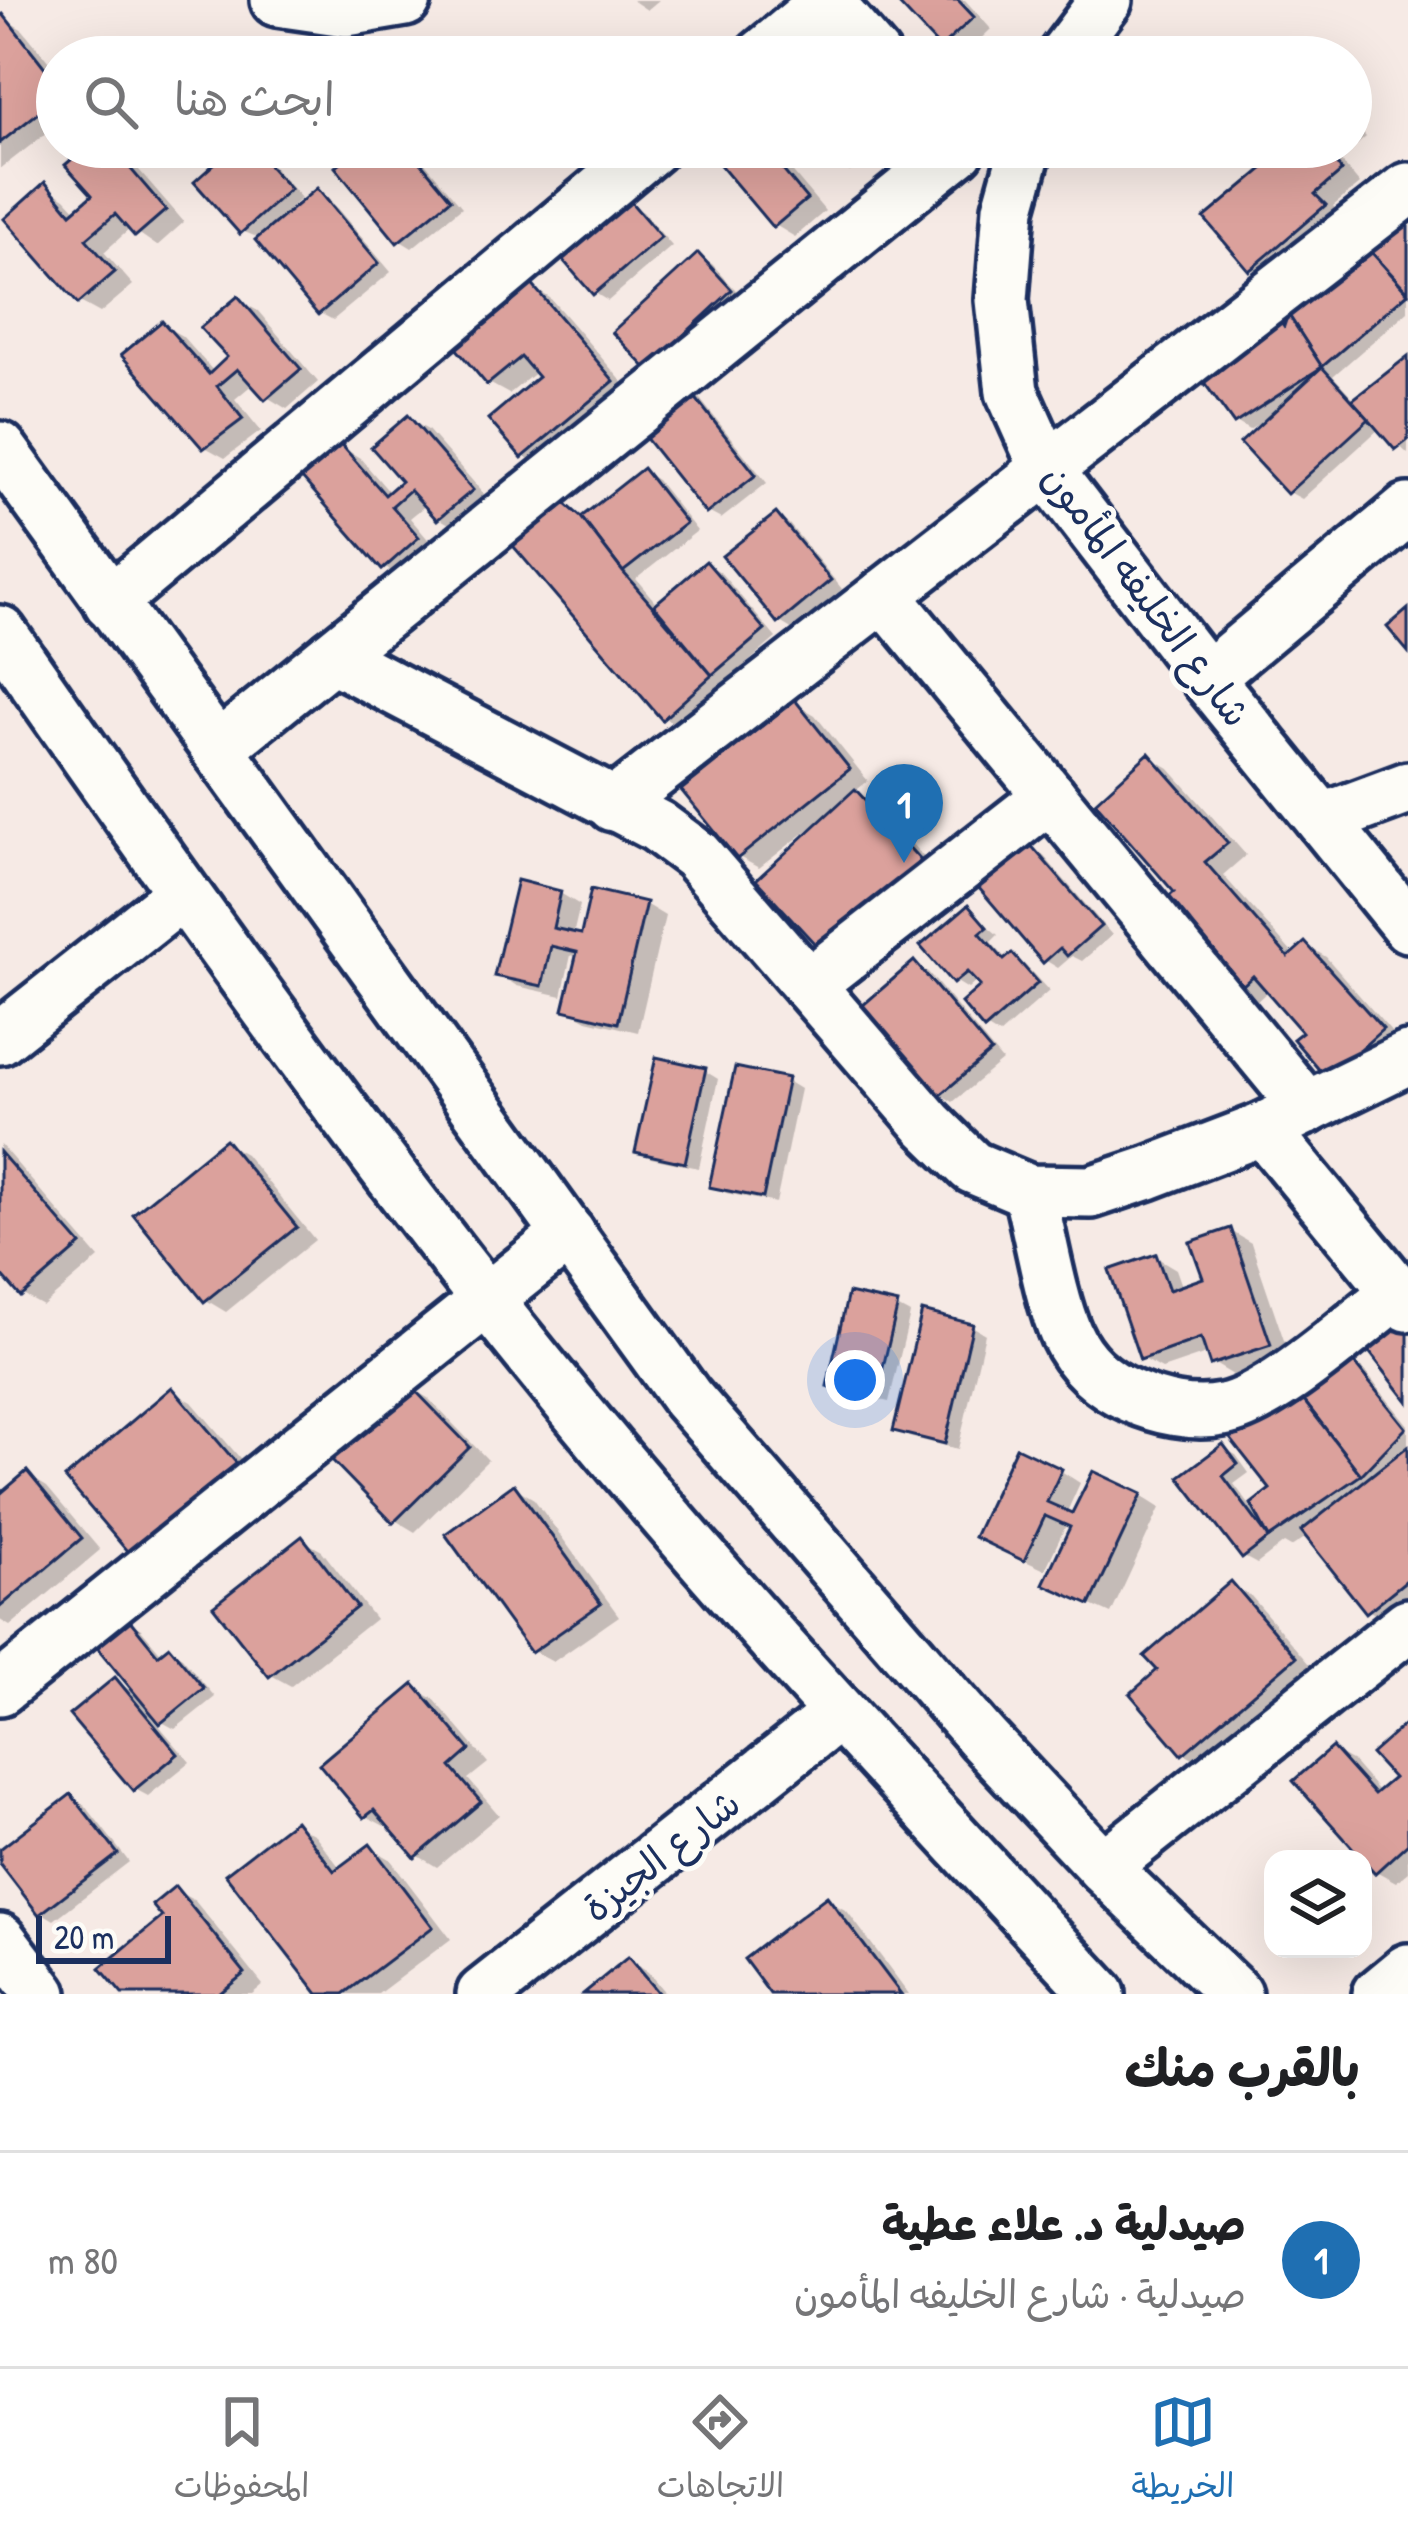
<!DOCTYPE html>
<html lang="ar">
<meta charset="utf-8">
<style>
body{margin:0;font-family:"Patrick Hand","Playpen Sans Arabic",sans-serif;background:#f2f2f2;color:#202124;direction:rtl}
.controls{position:absolute;right:36px;bottom:36px;display:grid;overflow:hidden;border-radius:24px;box-shadow:0 12px 48px #0002}
.controls button{width:108px;height:108px;display:grid;place-items:center;padding:0;border:0;border-bottom:3px solid #e0e0e0;background:#fff;color:#202124;font:60px sans-serif}
.scale{position:absolute;left:36px;bottom:30px;width:135px;box-sizing:border-box;padding-left:12px;border:6px solid #1b2f5e;border-top:0;font-size:33px;line-height:42px;white-space:nowrap;color:#1b2f5e;-webkit-text-stroke:9px #fdfcf7;paint-order:stroke}
.you{position:absolute;left:855px;top:1380px;width:42px;height:42px;margin:-30px;border:9px solid #fff;border-radius:50%;background:#1a73e8;box-shadow:0 0 0 18px #1a73e833}
.badge{display:grid;place-items:center;width:78px;height:78px;border-radius:50%;background:#1f6fb2;color:#fff;font-size:39px;font-weight:700}
.pin{position:absolute;translate:-50% -99px;filter:drop-shadow(0 3px 6px #0008)}
.pin::after{content:'';position:absolute;top:63px;width:42px;height:36px;background:inherit;clip-path:polygon(0 0,100% 0,50% 100%)}
.list{margin:0;padding:0;list-style:none}
h2{display:flex;justify-content:space-between;align-items:center;height:156px;margin:0;padding:0 48px;font-size:51px}
h2 small{font-size:39px;font-weight:400;color:#757577}
.list li{display:grid;grid-template-columns:78px 1fr auto;gap:36px;align-items:center;box-sizing:border-box;height:216px;padding:0 48px;border-top:3px solid #e0e0e0}
.list b{display:block;font-size:45px;white-space:nowrap}
.list p{margin:0;font-size:39px;white-space:nowrap;color:#757577}
.list em{font-size:39px;font-style:normal;color:#757577}
.icon{flex:none;width:66px;height:66px;fill:none;stroke:currentColor;stroke-width:2;stroke-linecap:round;stroke-linejoin:round}
.map{position:relative;flex:none;width:1408px;height:1994px;overflow:hidden;direction:ltr}
.search{position:absolute;background:#fff;box-shadow:0 12px 48px #0002;left:36px;right:36px;top:36px;height:132px;display:flex;align-items:center;gap:30px;box-sizing:border-box;padding:0 42px;border-radius:66px;color:#757577;font-size:45px}
.sheet{height:372px;background:#fff}
nav{display:flex;justify-content:space-around;align-items:center;box-sizing:border-box;height:168px;border-top:3px solid #e0e0e0;background:#fff;font-size:33px;color:#757577}
nav a{display:grid;justify-items:center;gap:6px}
nav .on{color:#1f6fb2}
.map>svg:first-child{display:block}
</style>
<div class="map">
<svg width="1408" height="1994" viewBox="0 0 1408 1994">
<rect width="100%" height="100%" fill="#f6eae5"/>
<filter id="ink" filterUnits="userSpaceOnUse"><feTurbulence type="fractalNoise" baseFrequency=".00833" numOctaves="2"/><feDisplacementMap in="SourceGraphic" scale="24" xChannelSelector="R" yChannelSelector="G"/><feConvolveMatrix kernelMatrix="1 2 1 2 8 2 1 2 1" color-interpolation-filters="sRGB"/></filter>
<g filter="url(#ink)">
<g fill="#0003">
<polygon points="632,0 659,0 647,10"/>
<polygon points="899,0 965,0 991,29 962,57 942,46"/>
<polygon points="3,18 23,30 57,72 57,125 0,169 0,19"/>
<polygon points="1351,120 1366,137 1340,160 1360,184 1333,206 1344,218 1271,280 1251,269 1274,163 1260,147 1351,147"/>
<polygon points="90,147 121,149 184,222 157,246 131,228 104,252 133,285 100,313 80,302 45,186 65,198 77,211 96,195"/>
<polygon points="238,147 257,149 301,198 290,208 294,212 317,192 330,200 391,272 333,320 320,313 257,237 242,231"/>
<polygon points="364,147 412,147 462,207 412,248 399,240"/>
<polygon points="709,147 805,147 785,163 825,211 795,237 775,225"/>
<polygon points="818,147 880,147 850,172 830,161"/>
<polygon points="630,205 643,212 672,246 608,301 595,293"/>
<polygon points="1408,213 1408,311 1333,376 1356,401 1408,360 1408,454 1380,428 1302,499 1289,492 1264,421 1249,430 1236,422 1194,364 1282,316 1288,324"/>
<polygon points="699,257 712,264 744,299 662,374 649,367"/>
<polygon points="530,286 550,298 632,393 544,467 524,456 542,377 537,371 509,394 489,383"/>
<polygon points="238,300 258,311 318,382 287,409 267,397 254,383 235,399 261,431 225,458 205,447 162,325 182,336 215,373 231,357"/>
<polygon points="687,391 700,399 767,483 721,519 708,512"/>
<polygon points="408,419 428,430 491,502 459,530 439,518 427,504 410,518 437,550 403,579 384,567 340,446 360,458 391,494 405,482"/>
<polygon points="644,472 657,480 697,531 636,579 658,605 707,564 720,572 776,638 725,682 730,687 683,729 664,717 558,501 585,518"/>
<polygon points="776,516 789,524 842,589 793,630 780,622"/>
<polygon points="795,703 815,715 868,781 854,792 875,804 943,878 813,826 759,868 739,857"/>
<polygon points="1150,757 1169,768 1246,855 1223,875 1294,955 1306,945 1326,957 1400,1042 1349,1088 1269,990 1253,1005 1233,993 1178,892"/>
<polygon points="1029,847 1042,854 1112,935 1082,961 1072,956 1058,968 1045,960"/>
<polygon points="560,893 580,905 573,935 584,938 645,904 665,916 638,1032 587,1020 567,1009 579,957 571,955 562,996 517,986 498,974"/>
<polygon points="968,909 998,935 991,942 1008,961 1012,957 1025,965 1049,991 999,1035 986,1027 984,987 978,980 968,989 955,981"/>
<polygon points="915,965 928,972 1002,1061 953,1102 940,1094"/>
<polygon points="705,1071 718,1079 699,1168 651,1158 638,1151"/>
<polygon points="787,1081 800,1089 776,1203 726,1193 713,1185"/>
<polygon points="225,1143 245,1154 315,1240 226,1312 206,1300 137,1214"/>
<polygon points="0,1144 99,1258 43,1306 23,1295 0,1268"/>
<polygon points="1231,1231 1251,1243 1289,1355 1233,1375 1213,1363 1209,1353 1162,1369 1142,1358 1156,1257 1176,1269 1183,1289 1207,1280"/>
<polygon points="897,1307 910,1314 889,1402 843,1392 830,1384"/>
<polygon points="972,1326 985,1334 958,1449 909,1437 896,1430"/>
<polygon points="1350,1361 1363,1369 1408,1425 1408,1606 1388,1622 1368,1610 1308,1536 1291,1547 1284,1543 1257,1564 1244,1557 1183,1478 1223,1448 1236,1455 1249,1473 1234,1484 1251,1507 1274,1490"/>
<polygon points="408,1387 428,1398 488,1460 415,1532 395,1520"/>
<polygon points="172,1391 192,1402 257,1478 69,1478"/>
<polygon points="1061,1471 1080,1483 1066,1514 1073,1517 1141,1496 1160,1508 1111,1614 1067,1594 1073,1528 1066,1525 1045,1570 997,1548"/>
<polygon points="27,1475 47,1487 100,1550 10,1626 0,1620 0,1498"/>
<polygon points="514,1487 534,1499 619,1616 553,1662 533,1651"/>
<polygon points="302,1540 322,1551 375,1619 291,1686 271,1675"/>
<polygon points="1231,1585 1251,1596 1314,1670 1204,1764 1184,1753"/>
<polygon points="128,1621 141,1629 163,1655 169,1649 182,1657 215,1697 175,1729 151,1716 190,1762 148,1796 135,1789 115,1681 139,1695"/>
<polygon points="414,1688 434,1699 488,1763 468,1779 499,1815 437,1867 417,1855 390,1824 386,1827 366,1816"/>
<polygon points="1406,1726 1408,1872 1396,1882 1376,1871 1333,1751 1353,1762 1380,1793 1397,1779 1375,1754"/>
<polygon points="71,1797 85,1805 129,1862 54,1920 41,1912 0,1860 0,1852"/>
<polygon points="295,1824 315,1835 341,1869 370,1847 390,1859 451,1939 378,1994 321,1994"/>
<polygon points="175,1890 195,1901 263,1985 252,1994 125,1994 166,1917"/>
<polygon points="827,1900 847,1911 909,1994 774,1994"/>
<polygon points="628,1960 648,1972 666,1994 587,1994"/>
</g>
<g fill="#dba19c" stroke="#1b2f5e" stroke-width="3">
<polygon points="895,0 958,0 974,17 940,48"/>
<polygon points="3,14 57,83 57,98 0,143 0,16"/>
<polygon points="328,26 354,57 292,57"/>
<polygon points="86,147 112,147 166,210 135,237 115,214 86,239 115,272 78,304 4,219 45,182 71,213 92,195 65,165"/>
<polygon points="233,147 252,147 290,189 240,234 194,182"/>
<polygon points="359,147 408,147 451,199 397,243 335,167"/>
<polygon points="705,147 772,147 767,151 807,199 773,228"/>
<polygon points="814,147 847,147 828,163"/>
<polygon points="1256,147 1323,147 1342,171 1315,194 1326,205 1249,271 1204,218 1270,163"/>
<polygon points="317,188 379,263 318,315 255,240"/>
<polygon points="630,201 661,237 593,295 562,259"/>
<polygon points="1408,209 1408,292 1365,245"/>
<polygon points="1365,245 1408,293 1322,367 1288,314"/>
<polygon points="698,253 732,290 647,369 612,332"/>
<polygon points="530,282 614,381 522,458 488,419 538,377 521,357 487,385 455,347"/>
<polygon points="238,296 301,369 265,400 237,369 217,386 243,419 203,449 121,355 162,321 209,374 227,357 200,328"/>
<polygon points="1269,305 1284,326 1288,314 1322,367 1234,424 1190,363"/>
<polygon points="1408,356 1408,440 1395,450 1352,400"/>
<polygon points="1322,367 1369,419 1287,494 1240,443"/>
<polygon points="687,387 756,475 706,514 637,427"/>
<polygon points="408,415 473,490 437,520 410,490 392,506 419,537 382,570 301,477 340,443 385,495 401,481 371,447"/>
<polygon points="643,468 686,523 623,572 581,517"/>
<polygon points="558,497 581,517 623,572 712,675 662,720 508,540"/>
<polygon points="776,513 831,580 778,624 722,556"/>
<polygon points="706,561 765,630 712,675 654,605"/>
<polygon points="1408,609 1408,652 1387,627"/>
<polygon points="795,700 850,769 737,859 681,790"/>
<polygon points="1149,753 1228,843 1205,862 1288,957 1305,942 1383,1029 1327,1079 1293,1039 1302,1032 1253,976 1231,996 1155,909 1174,892 1095,802"/>
<polygon points="855,789 925,865 826,956 756,880"/>
<polygon points="1029,843 1101,926 1067,956 1060,948 1043,963 978,887"/>
<polygon points="517,880 561,891 553,928 581,934 591,889 646,902 618,1023 563,1010 577,952 551,946 542,986 494,976"/>
<polygon points="968,905 987,927 980,933 1004,960 1012,953 1038,983 984,1030 961,1003 980,986 967,972 953,984 920,946"/>
<polygon points="914,961 991,1052 938,1097 862,1006"/>
<polygon points="656,1057 706,1068 685,1163 635,1152"/>
<polygon points="735,1067 788,1078 763,1198 709,1187"/>
<polygon points="225,1139 297,1227 204,1302 133,1214"/>
<polygon points="0,1152 81,1245 21,1297 0,1273"/>
<polygon points="1231,1228 1271,1345 1210,1365 1201,1338 1140,1360 1109,1270 1156,1254 1169,1290 1203,1278 1190,1242"/>
<polygon points="848,1293 898,1304 876,1397 827,1386"/>
<polygon points="1408,1307 1408,1402 1361,1341"/>
<polygon points="922,1311 973,1324 945,1444 893,1431"/>
<polygon points="1350,1358 1406,1428 1361,1475 1294,1388"/>
<polygon points="408,1383 470,1447 393,1523 331,1459"/>
<polygon points="172,1387 239,1466 132,1557 65,1478"/>
<polygon points="1294,1388 1361,1475 1269,1538 1251,1504 1270,1489 1230,1438"/>
<polygon points="1223,1444 1238,1464 1223,1476 1269,1538 1242,1559 1179,1477"/>
<polygon points="1408,1446 1408,1579 1366,1613 1301,1531"/>
<polygon points="1016,1447 1062,1469 1047,1502 1072,1513 1093,1471 1142,1494 1090,1605 1043,1584 1070,1527 1045,1516 1024,1561 974,1537"/>
<polygon points="27,1471 82,1538 0,1607 0,1494"/>
<polygon points="514,1484 601,1604 531,1653 445,1534"/>
<polygon points="302,1536 357,1607 269,1677 213,1606"/>
<polygon points="1231,1581 1296,1657 1182,1755 1130,1694 1157,1670 1144,1656"/>
<polygon points="128,1618 158,1655 169,1646 204,1688 160,1724 95,1645"/>
<polygon points="115,1677 178,1754 133,1791 69,1715"/>
<polygon points="414,1684 470,1750 451,1767 481,1802 415,1858 374,1810 364,1818 319,1764"/>
<polygon points="1406,1723 1408,1843 1375,1873 1293,1781 1332,1747 1374,1794 1393,1778 1371,1754"/>
<polygon points="71,1794 118,1854 39,1915 0,1864 0,1849"/>
<polygon points="295,1820 334,1871 370,1844 433,1927 344,1994 318,1994 225,1874"/>
<polygon points="175,1886 245,1973 219,1994 122,1994 100,1968 162,1917 152,1905"/>
<polygon points="827,1896 901,1994 770,1994 744,1959"/>
<polygon points="628,1957 659,1994 583,1994"/>
</g>
<g fill="none" stroke-linecap="round" stroke-linejoin="round">
<defs>
<g id="street">
<polyline points="277,0 346,10 405,0"/>
<polyline points="825,0 875,57"/>
<polyline points="760,57 826,2"/>
<polyline points="1063,57 1106,0"/>
<polyline points="1026,147 1009,208 1002,300 1012,392 1047,470 1207,678 1408,926"/>
<polyline points="0,448 687,1398 983,1739 1103,1867 1235,1994"/>
<polyline points="884,595 1307,1108"/>
<polyline points="110,602 653,147"/>
<path d="M0 632C157 858 317 1083 487 1300 678 1543 889 1768 1099 1994"/>
<polyline points="332,656 657,826 696,855 928,1124 972,1167 1029,1191 1091,1192 1148,1173 1263,1129 1408,1058"/>
<polyline points="1207,678 1408,510"/>
<polyline points="217,749 958,150"/>
<polyline points="613,805 1408,189"/>
<polyline points="1322,820 1408,788"/>
<polyline points="808,985 1050,796"/>
<polyline points="0,1038 182,894"/>
<polyline points="1263,1129 1408,1305"/>
<path d="M1029 1191C1040 1232 1050 1298 1066 1334 1079 1363 1103 1384 1131 1396 1158 1408 1192 1416 1222 1410 1271 1402 1355 1324 1397 1293"/>
<polyline points="0,1689 569,1234"/>
<polyline points="1103,1867 1408,1625"/>
<polyline points="0,1940 41,1994"/>
<polyline points="483,1994 838,1714"/>
<polyline points="1379,1994 1408,1970"/>
</g>
</defs>
<use href="#street" stroke="#1b2f5e" stroke-width="60"/>
<use href="#street" stroke="#fdfcf7" stroke-width="51"/>
</g>
</g>
<g text-anchor="middle" stroke-width="10" stroke-linejoin="round" paint-order="stroke">
<g font-size="39" fill="#1b2f5e" stroke="#fdfcf7">
<text transform="translate(1147 595) rotate(53)" y="14">شارع الخليفه المأمون</text>
<text transform="translate(661 1855) rotate(-38)" y="14">شارع الجيزة</text>
</g>
</g>
</svg>
<div class="controls">
<button><svg class="icon" aria-label="layers" viewBox="0 0 24 24"><path d="M12 4l9 5-9 5-9-5zM3 14l9 5 9-5"/></svg></button>
</div>
<div class="scale">20 m</div>
<div class="you"></div>
<div class="pin badge" style="left:904px;top:863px">1</div>
<div class="search"><svg class="icon" aria-label="search" viewBox="0 0 24 24"><circle cx="10" cy="10" r="6"/><path d="M15 15l6 6"/></svg>ابحث هنا</div>
</div>
<section class="sheet">
<h2>بالقرب منك<small></small></h2>
<ul class="list">
<li><span class="badge">1</span><div><b>صيدلية د. علاء عطية</b><p>صيدلية · شارع الخليفه المأمون</p></div><em>80 m</em></li>
</ul>
</section>
<nav>
<a class="on"><svg class="icon" aria-label="map" viewBox="0 0 24 24"><path d="M3 6l6-2 6 2 6-2v14l-6 2-6-2-6 2zM9 4v14M15 6v14"/></svg>الخريطة</a>
<a><svg class="icon" aria-label="directions" viewBox="0 0 24 24"><path d="M12 3l9 9-9 9-9-9zM9 14v-3h6M13 9l2 2-2 2"/></svg>الاتجاهات</a>
<a><svg class="icon" aria-label="saved" viewBox="0 0 24 24"><path d="M7 4h10v16l-5-4-5 4z"/></svg>المحفوظات</a>
</nav>
